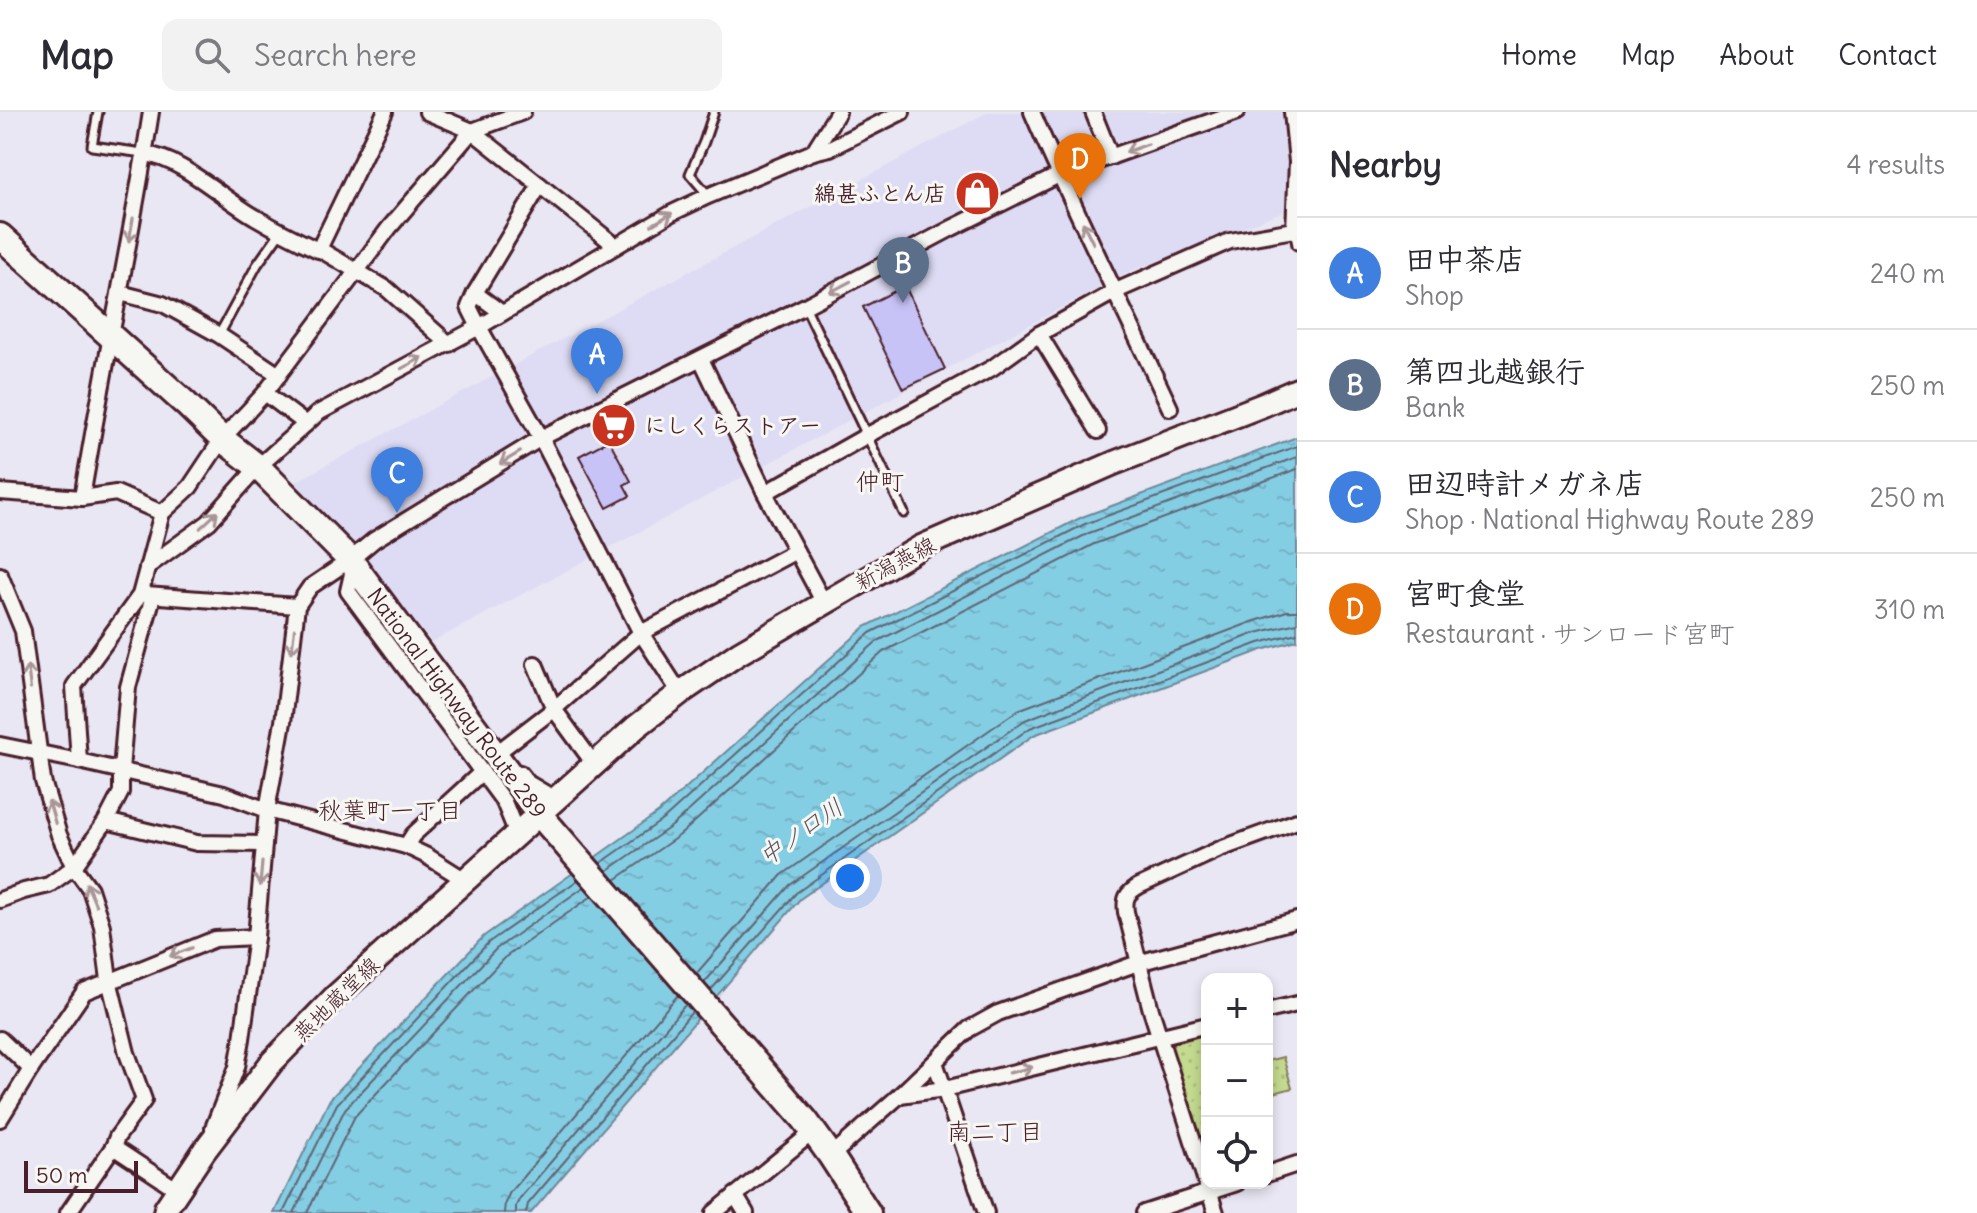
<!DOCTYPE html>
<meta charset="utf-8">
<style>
body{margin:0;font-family:Delius,"Klee One",sans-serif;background:#f2f2f3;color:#2b2b33}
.controls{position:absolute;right:24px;bottom:24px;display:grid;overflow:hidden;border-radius:16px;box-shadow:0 4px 12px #0003}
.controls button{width:72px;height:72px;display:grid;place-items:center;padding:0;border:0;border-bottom:2px solid #e1e1e2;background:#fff;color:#2b2b33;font:40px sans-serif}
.scale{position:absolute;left:24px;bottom:20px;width:114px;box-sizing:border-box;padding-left:8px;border:4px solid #4a1f2b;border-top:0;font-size:22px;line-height:28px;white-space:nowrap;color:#4a1f2b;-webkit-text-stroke:6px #f6f6f2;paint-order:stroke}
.you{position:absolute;left:850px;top:766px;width:28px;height:28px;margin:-20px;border:6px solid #fff;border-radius:50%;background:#1a73e8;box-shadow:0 0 0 12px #1a73e833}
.badge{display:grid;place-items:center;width:52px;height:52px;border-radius:50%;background:#c8321e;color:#fff;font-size:26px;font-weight:700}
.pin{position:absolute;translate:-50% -66px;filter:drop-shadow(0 2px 4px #0008)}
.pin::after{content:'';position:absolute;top:42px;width:28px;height:24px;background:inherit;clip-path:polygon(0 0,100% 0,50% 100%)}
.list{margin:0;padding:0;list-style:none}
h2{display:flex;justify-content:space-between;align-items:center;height:104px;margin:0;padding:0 32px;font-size:34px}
h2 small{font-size:26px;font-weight:400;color:#7c7c81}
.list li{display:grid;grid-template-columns:52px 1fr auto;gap:24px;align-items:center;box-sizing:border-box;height:112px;padding:0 32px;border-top:2px solid #e1e1e2}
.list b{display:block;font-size:30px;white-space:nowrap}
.list p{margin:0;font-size:26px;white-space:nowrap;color:#7c7c81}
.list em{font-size:26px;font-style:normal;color:#7c7c81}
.icon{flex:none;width:44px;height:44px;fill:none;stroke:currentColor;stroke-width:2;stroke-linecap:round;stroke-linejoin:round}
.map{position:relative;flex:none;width:1297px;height:1101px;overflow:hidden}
header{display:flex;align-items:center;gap:48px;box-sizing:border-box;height:112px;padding:0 40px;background:#fff;border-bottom:2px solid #e1e1e2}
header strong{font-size:38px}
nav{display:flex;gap:44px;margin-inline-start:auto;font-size:28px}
.search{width:560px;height:72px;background:#f2f2f3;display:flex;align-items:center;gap:20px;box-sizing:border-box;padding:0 28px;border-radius:16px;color:#7c7c81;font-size:30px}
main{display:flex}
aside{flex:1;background:#fff}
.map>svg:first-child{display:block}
</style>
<header>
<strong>Map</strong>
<div class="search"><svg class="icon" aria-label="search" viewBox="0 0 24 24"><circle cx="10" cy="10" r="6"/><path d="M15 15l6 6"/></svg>Search here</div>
<nav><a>Home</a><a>Map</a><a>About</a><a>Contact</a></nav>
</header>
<main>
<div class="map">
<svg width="1297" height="1101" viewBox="0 0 1297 1101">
<defs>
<pattern id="park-dots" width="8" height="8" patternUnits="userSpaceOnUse" patternTransform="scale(2)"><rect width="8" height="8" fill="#c3da8f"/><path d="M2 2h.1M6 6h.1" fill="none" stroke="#a9bb7c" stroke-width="1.8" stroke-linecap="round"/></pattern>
<pattern id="water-ripples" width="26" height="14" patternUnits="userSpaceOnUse" patternTransform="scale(2)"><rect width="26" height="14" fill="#84cee4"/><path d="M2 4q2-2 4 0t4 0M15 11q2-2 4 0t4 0" fill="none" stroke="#74b0c4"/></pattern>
</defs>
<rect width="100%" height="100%" fill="#e8e7f3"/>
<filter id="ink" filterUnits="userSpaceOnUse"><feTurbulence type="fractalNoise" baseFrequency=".0125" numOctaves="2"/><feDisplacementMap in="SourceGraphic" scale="16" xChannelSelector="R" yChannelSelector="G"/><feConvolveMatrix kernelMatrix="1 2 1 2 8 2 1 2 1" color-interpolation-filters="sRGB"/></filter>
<g filter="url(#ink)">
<polygon fill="#dedcf4" points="988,0 1297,0 1297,94 1129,160 432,530 295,370"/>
<g fill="url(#park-dots)" stroke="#867c5d" stroke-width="2">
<polygon points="1207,922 1207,1061 1169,933"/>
<polygon points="1283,945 1292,976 1267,983 1267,949"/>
</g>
<polygon fill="url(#water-ripples)" stroke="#6d889a" stroke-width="2" points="1297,325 1297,528 1262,538 1034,623 800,787 531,1101 274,1101 330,987 484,824 659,700 865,515 1082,405"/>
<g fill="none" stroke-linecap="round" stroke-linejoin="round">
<g stroke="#616575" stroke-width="2">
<polyline points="601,751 665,706 870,521 1085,412 1297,334"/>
<polyline points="607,759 672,714 876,530 1089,421 1297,345"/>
<polyline points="615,768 680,723 883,540 1094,432 1297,357"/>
<polyline points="696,862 782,763 1018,598 1252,510 1287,499 1297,499"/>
<polyline points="704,871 790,773 1025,608 1256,521 1297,511"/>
<polyline points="711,878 796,781 1030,616 1259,531 1297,521"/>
<polyline points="283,1101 337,992 489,830 578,768"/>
<polyline points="294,1101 345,997 496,837 584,775"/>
<polyline points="307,1101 355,1004 504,846 592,784"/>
<polyline points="504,1101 505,1091 510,1080 678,883"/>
<polyline points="516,1101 516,1094 520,1086 686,892"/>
<polyline points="526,1101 528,1092 692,900"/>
</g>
</g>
<g fill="#c8c3f6" stroke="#4a1f2b" stroke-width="2">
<polygon points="905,174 945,257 903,277 863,195"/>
<polygon points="609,328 631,369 624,373 630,384 607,396 579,344"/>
</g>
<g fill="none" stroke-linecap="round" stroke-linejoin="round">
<defs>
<g id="service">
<polyline points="98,0 92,34 143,41"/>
<polyline points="708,83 690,62 704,30 714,0"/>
<polyline points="1294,118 1297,133"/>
<polyline points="805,194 904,401"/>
<polyline points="219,223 257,153 281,119"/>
</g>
<g id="minor">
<polyline points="427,0 472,19 616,134"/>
<path d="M1032 0C1075 100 1124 197 1170 296"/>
<polyline points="1093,0 1111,45"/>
<polyline points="813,40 830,36 902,0"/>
<path d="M144 42C181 45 224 88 257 106 277 118 297 128 318 138L319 137 387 177 449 232"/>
<polyline points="319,137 385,0"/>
<polyline points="120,181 163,192 219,223 279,263"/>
<polyline points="475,181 469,195 479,215 541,326 641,521 680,581"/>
<polyline points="502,201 475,181 540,73"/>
<polyline points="1039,222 1098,319"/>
<polyline points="701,247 765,381 824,491"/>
<polyline points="265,281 306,312"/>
<polyline points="0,380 82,386 116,381 162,401"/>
<polyline points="765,381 866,324 992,256 1039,222 1116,179 1230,129 1294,118 1297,50 1292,0"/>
<path d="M82 386C103 257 131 129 151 0"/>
<polyline points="354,453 348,479 504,690 517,722"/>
<polyline points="147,455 209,410 258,355 318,301 479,215 672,101 708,84 813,40 838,0"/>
<polyline points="0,463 23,519 43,669 59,723 74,755 90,777 102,814 109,868 127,941 144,988 117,1025 113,1035 68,1101"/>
<polyline points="146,483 297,494"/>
<polyline points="535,552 554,597 594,652"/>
<polyline points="0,633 79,649 224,682 267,698 406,734 427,744 465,768"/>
<polyline points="502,637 554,597 641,521 796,439"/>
<polyline points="79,649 74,574 140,483 162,401 190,375 222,327 265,281 389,116 472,19 523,0"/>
<polyline points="520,661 528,671 555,687"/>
<polyline points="106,709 197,731 264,732"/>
<polyline points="406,734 413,723 482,660"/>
<polyline points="0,788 24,779 49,773 74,755 106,709 121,680 121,658 128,575 153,484"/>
<polyline points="1267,899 1297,892"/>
<polyline points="0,927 31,957"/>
<polyline points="935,950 986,1101"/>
<polyline points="900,983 969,917 998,901 1138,851 1297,808"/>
<polyline points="0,1007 31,957 84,880 215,827 256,825"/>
<polyline points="213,1016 237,955 242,927 256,825 267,698 283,610 297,494 310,475 350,448 374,428 541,326 805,194 952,116 1059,63 1237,0"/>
<polyline points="113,1035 178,1078"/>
<polyline points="831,1044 900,983 945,977 1207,913"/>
<polyline points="1267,1062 1297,1052"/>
<polyline points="735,1083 746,1101"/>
<polyline points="714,1101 814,1019"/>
<polyline points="1144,1101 1237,1071"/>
<path d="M1216 1101 1151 898 1126 800C1124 786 1127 781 1139 774L1220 737 1297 709"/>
</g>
<polyline id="primary" points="165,1101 166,1096 204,1039 272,950 335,885 636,615 680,581 739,541 921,435 1114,351 1263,293 1297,278"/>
<polyline id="trunk" points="0,124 186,292 222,327 258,355 350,448 540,703 805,1008 831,1044 868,1101"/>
</defs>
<use href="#service" stroke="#4a1f2b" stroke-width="13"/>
<use href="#minor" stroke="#4a1f2b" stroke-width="20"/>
<use href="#primary" stroke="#4a1f2b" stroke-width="28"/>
<use href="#trunk" stroke="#4a1f2b" stroke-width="30"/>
<use href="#service" stroke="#f6f6f2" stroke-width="7"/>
<use href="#minor" stroke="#f6f6f2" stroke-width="14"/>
<use href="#primary" stroke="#f6f6f2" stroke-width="22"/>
<use href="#trunk" stroke="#f6f6f2" stroke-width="24"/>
</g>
<defs><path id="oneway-shaft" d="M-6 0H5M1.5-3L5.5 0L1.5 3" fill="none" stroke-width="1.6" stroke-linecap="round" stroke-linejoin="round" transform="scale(2)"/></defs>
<g stroke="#a99598">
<use href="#oneway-shaft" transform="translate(1137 36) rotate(160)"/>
<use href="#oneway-shaft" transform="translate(662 107) rotate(-31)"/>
<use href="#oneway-shaft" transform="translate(131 118) rotate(100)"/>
<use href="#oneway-shaft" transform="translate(1088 121) rotate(-116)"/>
<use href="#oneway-shaft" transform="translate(840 175) rotate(152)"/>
<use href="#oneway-shaft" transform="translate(412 251) rotate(-28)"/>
<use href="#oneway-shaft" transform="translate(510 346) rotate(149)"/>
<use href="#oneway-shaft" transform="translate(209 408) rotate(-43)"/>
<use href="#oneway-shaft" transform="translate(293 529) rotate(97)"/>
<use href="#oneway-shaft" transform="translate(29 565) rotate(-97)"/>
<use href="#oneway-shaft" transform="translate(52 700) rotate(-106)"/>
<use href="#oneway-shaft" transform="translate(261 762) rotate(95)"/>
<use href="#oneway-shaft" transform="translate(91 782) rotate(-113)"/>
<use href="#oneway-shaft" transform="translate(181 840) rotate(159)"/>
<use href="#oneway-shaft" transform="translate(1021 958) rotate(-14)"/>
</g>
</g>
<defs>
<symbol id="shop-disc" viewBox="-11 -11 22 22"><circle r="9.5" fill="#c8321e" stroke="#f6f6f2"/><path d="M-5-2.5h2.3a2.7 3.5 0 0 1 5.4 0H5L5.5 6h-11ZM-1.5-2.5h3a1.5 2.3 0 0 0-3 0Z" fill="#fff"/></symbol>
<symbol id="supermarket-disc" viewBox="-11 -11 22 22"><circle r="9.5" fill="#c8321e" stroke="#f6f6f2"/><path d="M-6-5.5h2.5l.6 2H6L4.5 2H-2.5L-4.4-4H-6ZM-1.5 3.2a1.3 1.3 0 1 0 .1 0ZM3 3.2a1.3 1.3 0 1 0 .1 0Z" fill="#fff"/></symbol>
</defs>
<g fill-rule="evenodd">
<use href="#shop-disc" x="952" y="56" width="51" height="51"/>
<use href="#supermarket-disc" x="588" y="288" width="51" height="51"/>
</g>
<g text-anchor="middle" stroke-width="6" stroke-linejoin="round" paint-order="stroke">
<g font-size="22" font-weight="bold" fill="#4a1f2b" stroke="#f6f6f2" text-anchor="end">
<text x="946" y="89">綿甚ふとん店</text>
<text x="644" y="321" text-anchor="start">にしくらストアー</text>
</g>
<g font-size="22" fill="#4a1f2b" stroke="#f6f6f2">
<text transform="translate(895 451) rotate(-28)" y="8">新潟燕線</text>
<text transform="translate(457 591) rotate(53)" y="8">National Highway Route 289</text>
<text transform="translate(336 887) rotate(-44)" y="8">燕地蔵堂線</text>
</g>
<g font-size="24" fill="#4a1f2b" stroke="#f6f6f2">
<text x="880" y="378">仲町</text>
<text x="390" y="707">秋葉町一丁目</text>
<text x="995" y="1028">南二丁目</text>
</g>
<g font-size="24" font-style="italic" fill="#5b5462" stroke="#f6f6f2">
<text transform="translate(801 720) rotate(-35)" y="8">中ノ口川</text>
</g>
</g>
</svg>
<div class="controls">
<button>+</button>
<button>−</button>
<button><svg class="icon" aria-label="locate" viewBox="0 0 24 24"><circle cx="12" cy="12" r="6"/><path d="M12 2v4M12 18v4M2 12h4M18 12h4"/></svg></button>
</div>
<div class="scale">50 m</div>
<div class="you"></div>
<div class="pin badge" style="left:597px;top:282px;background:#3f7fe0">A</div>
<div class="pin badge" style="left:903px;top:191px;background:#5c6f8a">B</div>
<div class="pin badge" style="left:397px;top:401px;background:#3f7fe0">C</div>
<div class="pin badge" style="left:1080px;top:87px;background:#e8710a">D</div>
</div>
<aside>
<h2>Nearby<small>4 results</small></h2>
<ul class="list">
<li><span class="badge" style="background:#3f7fe0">A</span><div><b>田中茶店</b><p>Shop</p></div><em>240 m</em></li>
<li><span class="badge" style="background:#5c6f8a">B</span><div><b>第四北越銀行</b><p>Bank</p></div><em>250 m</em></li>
<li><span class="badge" style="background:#3f7fe0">C</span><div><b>田辺時計メガネ店</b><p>Shop · National Highway Route 289</p></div><em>250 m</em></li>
<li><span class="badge" style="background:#e8710a">D</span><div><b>宮町食堂</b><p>Restaurant · サンロード宮町</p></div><em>310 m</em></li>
</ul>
</aside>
</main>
